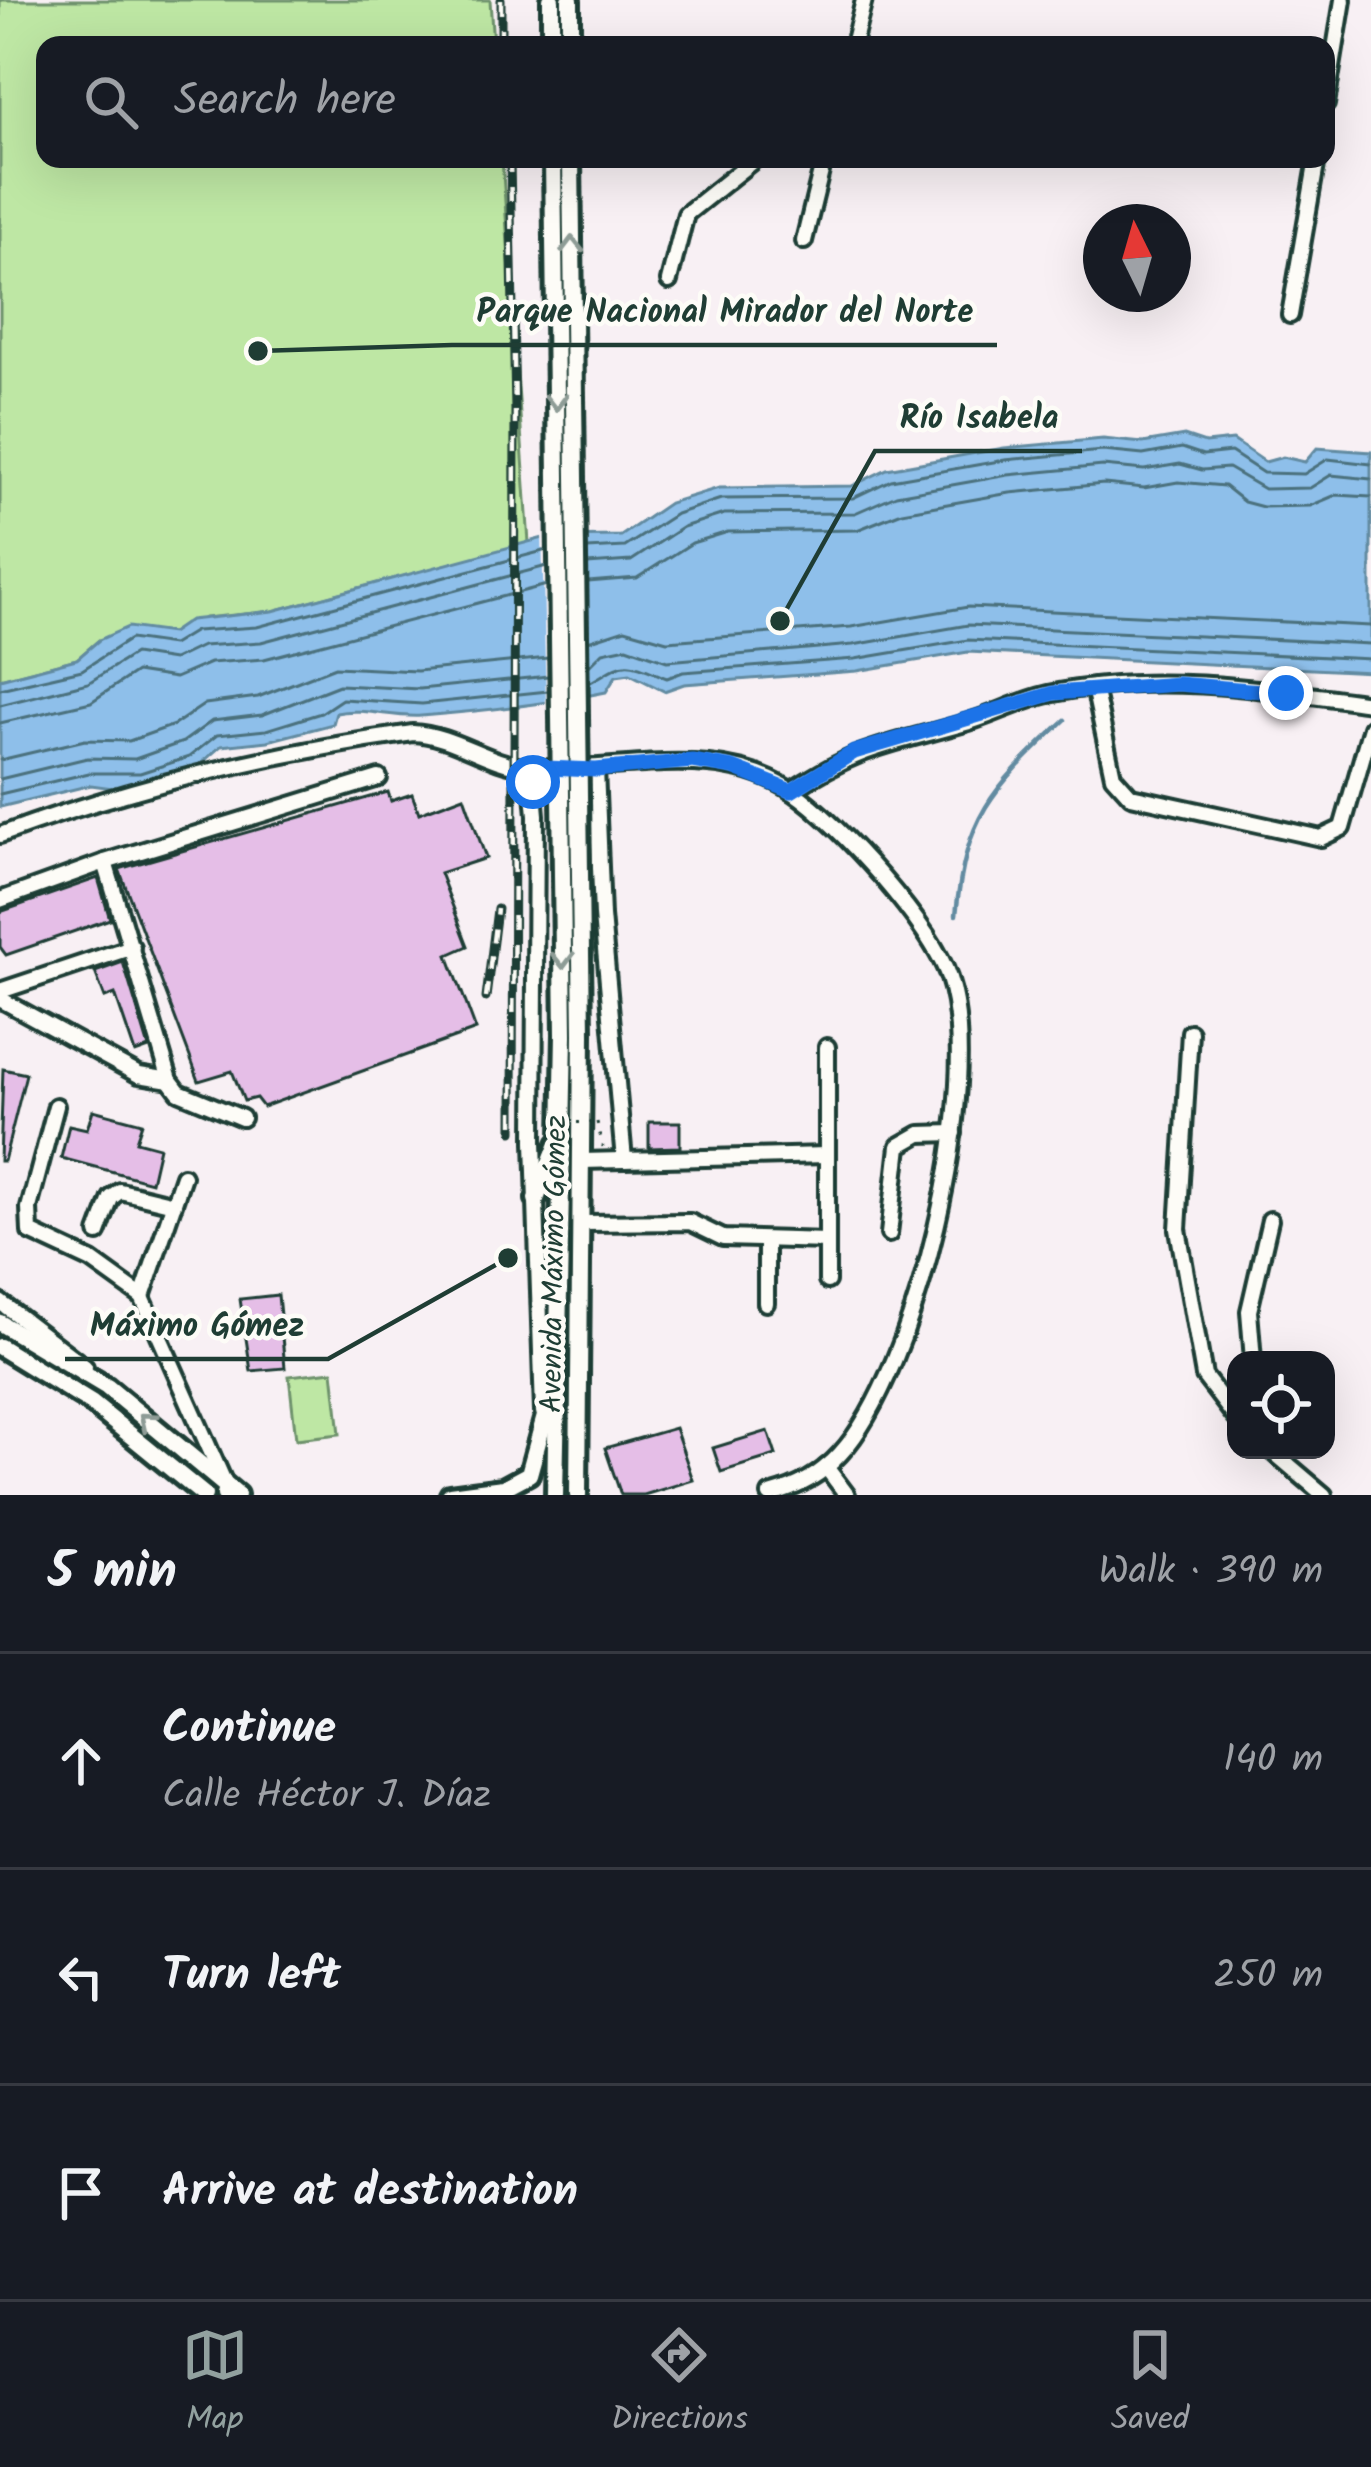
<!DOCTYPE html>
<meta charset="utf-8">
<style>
body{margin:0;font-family:Kalam,sans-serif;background:#242831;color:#f1f3f6}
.controls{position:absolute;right:36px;bottom:36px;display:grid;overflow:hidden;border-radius:24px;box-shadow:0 12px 48px #0002}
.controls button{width:108px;height:108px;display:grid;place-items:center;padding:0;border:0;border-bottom:3px solid #363941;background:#171b24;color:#f1f3f6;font:60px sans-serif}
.compass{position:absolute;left:1083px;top:204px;width:108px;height:108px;border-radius:50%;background:#171b24;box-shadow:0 12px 48px #0002;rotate:355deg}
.stop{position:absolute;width:36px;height:36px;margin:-27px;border:9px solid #1a73e8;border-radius:50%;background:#fff}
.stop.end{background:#1a73e8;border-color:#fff;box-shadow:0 3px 12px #0008}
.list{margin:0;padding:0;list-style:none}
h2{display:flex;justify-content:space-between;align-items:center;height:156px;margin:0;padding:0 48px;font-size:51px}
h2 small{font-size:39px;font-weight:400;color:#9ea1a6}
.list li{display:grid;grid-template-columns:78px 1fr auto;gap:36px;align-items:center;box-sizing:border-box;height:216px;padding:0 48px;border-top:3px solid #363941}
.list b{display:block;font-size:45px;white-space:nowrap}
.list p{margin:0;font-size:39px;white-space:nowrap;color:#9ea1a6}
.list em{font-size:39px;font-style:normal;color:#9ea1a6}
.icon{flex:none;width:66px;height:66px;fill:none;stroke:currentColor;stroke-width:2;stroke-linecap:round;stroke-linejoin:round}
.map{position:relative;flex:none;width:1371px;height:1495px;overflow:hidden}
.search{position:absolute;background:#171b24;box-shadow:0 12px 48px #0002;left:36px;right:36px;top:36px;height:132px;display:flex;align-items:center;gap:30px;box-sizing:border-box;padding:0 42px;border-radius:24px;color:#9ea1a6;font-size:45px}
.sheet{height:804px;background:#171b24}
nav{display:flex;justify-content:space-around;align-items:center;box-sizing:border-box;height:168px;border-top:3px solid #363941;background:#171b24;font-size:33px;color:#9ea1a6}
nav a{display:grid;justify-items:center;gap:6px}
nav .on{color:#92a19f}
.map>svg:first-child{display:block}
</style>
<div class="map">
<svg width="1371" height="1495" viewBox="0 0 1371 1495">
<rect width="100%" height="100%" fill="#f8f0f4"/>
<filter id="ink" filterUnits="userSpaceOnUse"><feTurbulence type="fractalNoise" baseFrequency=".00833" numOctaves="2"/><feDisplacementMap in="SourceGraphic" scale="24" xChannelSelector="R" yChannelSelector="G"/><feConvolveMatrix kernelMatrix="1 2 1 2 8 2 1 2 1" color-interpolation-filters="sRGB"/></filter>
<g filter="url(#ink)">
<g fill="#bee7a4" stroke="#6e926c" stroke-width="3">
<polygon points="0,0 490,0 493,45 45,45 45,159 502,159 529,543 273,611 205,618 171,633 99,640 77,659 0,679"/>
<polygon points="333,1371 340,1434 296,1439 289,1376"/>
</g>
<path fill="#8ebfea" stroke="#628ba1" stroke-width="3" d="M1184 436 1205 443 1233 440 1265 462 1283 457 1305 462 1317 448 1371 452V672L968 652 857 671 684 684 664 691 630 674 616 676 606 692C543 705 483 711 421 716 393 718 362 707 336 713L333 724 268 741 221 746 195 769 163 774 145 784 120 789 91 785 0 807V679L77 659 99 640 128 627 171 633 190 620 273 611 547 537 621 536 669 503 719 488 852 486 887 469 1004 448 1103 439 1143 443Z"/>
<polygon fill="#f8f0f4" points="584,531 586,702 546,710 542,533"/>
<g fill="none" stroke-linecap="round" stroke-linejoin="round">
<g stroke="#4b717d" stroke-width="3">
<polyline points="587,549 625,547 676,514 721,499 853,498 891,480 1005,460 1103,451 1143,455 1182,448 1203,455 1231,452 1263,473 1304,474 1328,459 1371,464"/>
<polyline points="587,564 631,561 683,527 724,514 855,513 896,495 1008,475 1103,466 1144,470 1180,464 1202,470 1228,468 1264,489 1310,488 1331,475 1371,479"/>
<polyline points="588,582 637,578 692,543 728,532 857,530 902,512 1010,493 1104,484 1144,488 1178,482 1224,486 1244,502 1263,507 1310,506 1336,495 1371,497"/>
<polyline points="588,641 625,629 667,641 851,627 968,607 1371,626"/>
<polyline points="589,666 603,652 627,647 667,661 853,645 968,625 1371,644"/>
<path d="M589 683C629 660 621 659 667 678L683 672 855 659 968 640 1371 659"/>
<polyline points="0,689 82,670 130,639 172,645 195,631 257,627 547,550"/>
<polyline points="0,705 88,683 134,654 173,660 202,646 261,642 547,566"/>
<polyline points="0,723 91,702 136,672 175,678 210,663 264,659 547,585"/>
<polyline points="0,760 85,740 129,741 174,725 205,704 258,697 335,667 417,671 548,658"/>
<polyline points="0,779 87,758 135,759 183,742 212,721 262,715 339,685 420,689 548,676"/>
<polyline points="0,794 89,773 140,773 189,757 217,735 266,730 321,713 342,699 422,704 548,691"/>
</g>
<path stroke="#628ba1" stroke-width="4.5" d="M956 915C966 812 993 789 1065 720"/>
</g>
<g fill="#e5bee7" stroke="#1f3d34" stroke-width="3">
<polygon points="388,792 391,801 412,794 419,813 464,796 486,858 440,873 468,946 448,955 476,1030 263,1107 256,1098 244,1101 232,1071 199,1081 119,869"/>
<polygon points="98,878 110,919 6,955 0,947 0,912"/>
<polygon points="123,962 149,1048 135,1053 115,994 105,998 95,972"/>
<polygon points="3,1069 26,1074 4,1161 0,1161"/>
<polygon points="93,1110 142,1123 136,1141 159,1147 151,1182 61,1158 69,1125 87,1129"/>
<polygon points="649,1122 680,1122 680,1147 649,1148"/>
<polygon points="278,1295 285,1368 251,1371 240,1299"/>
<polygon points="675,1428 693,1480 644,1495 621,1495 605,1448"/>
<polygon points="768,1431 776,1455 721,1472 713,1448"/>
</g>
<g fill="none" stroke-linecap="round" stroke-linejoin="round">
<defs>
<g id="minor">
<polyline points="853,45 864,0"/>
<polyline points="1326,104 1343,0"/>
<polyline points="804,241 824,159"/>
<polyline points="669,281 686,214 755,159"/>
<polyline points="1290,315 1317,159"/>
<polyline points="1094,687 1113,776 1131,796 1321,838 1342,828 1371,727"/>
<polyline points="520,767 533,782 536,815 534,1142 543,1412"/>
<polyline points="596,769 602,916 624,1160"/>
<path d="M791 791C858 747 888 745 962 724 992 716 1018 701 1049 694 1153 672 1266 689 1371 703"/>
<path d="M0 835C135 785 271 753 413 733 453 735 487 763 525 767 613 776 714 739 793 792 839 823 932 926 949 978 985 1086 916 1372 840 1454 821 1475 797 1488 770 1495"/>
<polyline points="105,862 379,778"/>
<polyline points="0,900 105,862 170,1080 179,1092 242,1118"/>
<polyline points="0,991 132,947"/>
<polyline points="0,999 139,1075 170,1080"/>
<polyline points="1190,1032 1178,1229 1204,1376 1236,1418"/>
<polyline points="56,1106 29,1208 30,1232 92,1261 142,1297 226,1486 224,1495"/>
<polyline points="582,1161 827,1155"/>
<polyline points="582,1223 690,1222 723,1238 827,1241"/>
<polyline points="98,1233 111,1198 120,1191 174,1204"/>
<polyline points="889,1234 899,1146 920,1134 954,1133"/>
<polyline points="827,1281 827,1047"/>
<polyline points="142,1297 183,1176"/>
<polyline points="0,1302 85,1367"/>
<polyline points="766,1303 766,1241"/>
<polyline points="1253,1360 1249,1311 1270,1220"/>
<polyline points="1271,1450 1324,1495"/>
<polyline points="826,1467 847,1495"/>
</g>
<g id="major">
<polyline points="551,0 551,45"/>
<polyline points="570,0 570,45"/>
<polyline points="536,1199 558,1144"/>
<polyline points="0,1323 107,1387 237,1495"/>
<polyline points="0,1347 91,1403 204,1495"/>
<polyline points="450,1495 503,1488 529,1474 550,1398"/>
<polyline points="555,1495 564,1034"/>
<polyline points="578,1495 582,1034"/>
</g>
</defs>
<use href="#minor" stroke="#1f3d34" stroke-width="22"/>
<use href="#major" stroke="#1f3d34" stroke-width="26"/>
<polyline stroke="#1f3d34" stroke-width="3" stroke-dasharray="3 9" stroke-linecap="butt" points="597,1122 603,1147"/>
<use href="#minor" stroke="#fdfcf7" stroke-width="14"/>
<use href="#major" stroke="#fdfcf7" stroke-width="16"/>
<defs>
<g id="rail">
<polyline points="501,0 501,45"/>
<polyline points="510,159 515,411 513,1131"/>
<polyline points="486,998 497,909"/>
</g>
</defs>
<use href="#rail" stroke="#1f3d34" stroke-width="9"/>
<use href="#rail" stroke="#fdfcf7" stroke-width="4.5" stroke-dasharray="14" stroke-linecap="butt"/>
<defs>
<g id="major-bridge">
<polyline points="553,159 564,1034"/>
<polyline points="571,159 582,1034"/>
</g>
</defs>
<use href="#major-bridge" stroke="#1f3d34" stroke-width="26" stroke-linecap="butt"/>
<polyline stroke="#1f3d34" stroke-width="3" stroke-dasharray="3 9" stroke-linecap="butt" points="553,1123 597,1122"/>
<use href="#major-bridge" stroke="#fdfcf7" stroke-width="16"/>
</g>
<defs><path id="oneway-chevron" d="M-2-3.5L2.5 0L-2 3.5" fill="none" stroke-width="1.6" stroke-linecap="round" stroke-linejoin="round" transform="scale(3)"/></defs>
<g stroke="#8e9c96">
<use href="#oneway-chevron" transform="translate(572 245) rotate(-91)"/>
<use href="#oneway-chevron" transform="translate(556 402) rotate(89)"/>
<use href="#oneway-chevron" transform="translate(563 960) rotate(89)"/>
<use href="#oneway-chevron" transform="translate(147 1420) rotate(-140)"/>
</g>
</g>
<g fill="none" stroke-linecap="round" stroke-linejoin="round" filter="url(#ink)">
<polyline stroke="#1a73e8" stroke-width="15" points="533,782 520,767 596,770 692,761 733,768 791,791 854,752 1054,693 1178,684 1286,693"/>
</g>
<g text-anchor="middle" stroke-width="9" stroke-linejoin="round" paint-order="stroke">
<g font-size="30" fill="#1f3d34" stroke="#fdfcf7">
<text transform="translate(553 1264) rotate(-89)" y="10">Avenida Máximo Gómez</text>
</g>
</g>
<path fill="none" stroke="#1f3d34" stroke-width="4.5" d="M258 351L452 345H997M780 621L875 451H1082M508 1258L328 1359H65"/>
<g fill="#1f3d34" stroke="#fdfcf7" stroke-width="4.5">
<circle cx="258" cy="351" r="12"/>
<circle cx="780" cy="621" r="12"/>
<circle cx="508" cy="1258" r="12"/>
</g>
<g font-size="33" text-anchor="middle" font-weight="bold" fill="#1f3d34" stroke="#fdfcf7" stroke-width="9" stroke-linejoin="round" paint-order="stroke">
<text x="725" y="322">Parque Nacional Mirador del Norte</text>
<text x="979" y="428">Río Isabela</text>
<text x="197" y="1336">Máximo Gómez</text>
</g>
</svg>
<div class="controls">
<button><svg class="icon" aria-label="locate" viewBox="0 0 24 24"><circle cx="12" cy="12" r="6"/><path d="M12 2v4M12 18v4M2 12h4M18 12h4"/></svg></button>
</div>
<svg class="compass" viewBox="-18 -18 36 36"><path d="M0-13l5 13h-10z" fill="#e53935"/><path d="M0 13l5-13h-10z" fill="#9ea1a6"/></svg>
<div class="stop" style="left:533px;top:782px"></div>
<div class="stop end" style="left:1286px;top:693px"></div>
<div class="search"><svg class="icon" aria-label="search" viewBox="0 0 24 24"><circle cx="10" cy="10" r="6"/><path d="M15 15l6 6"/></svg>Search here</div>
</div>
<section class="sheet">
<h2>5 min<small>Walk · 390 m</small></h2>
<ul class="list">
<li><svg class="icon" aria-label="ahead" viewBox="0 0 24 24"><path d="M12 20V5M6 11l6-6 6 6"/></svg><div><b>Continue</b><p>Calle Héctor J. Díaz</p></div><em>140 m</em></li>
<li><svg class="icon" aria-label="left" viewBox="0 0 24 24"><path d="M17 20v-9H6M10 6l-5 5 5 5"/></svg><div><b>Turn left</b></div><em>250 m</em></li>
<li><svg class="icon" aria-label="arrive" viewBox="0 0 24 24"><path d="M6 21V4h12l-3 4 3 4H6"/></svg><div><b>Arrive at destination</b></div></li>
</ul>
</section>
<nav>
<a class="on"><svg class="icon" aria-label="map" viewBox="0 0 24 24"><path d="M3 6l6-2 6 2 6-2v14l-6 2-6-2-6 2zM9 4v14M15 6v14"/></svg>Map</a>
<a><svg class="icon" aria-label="directions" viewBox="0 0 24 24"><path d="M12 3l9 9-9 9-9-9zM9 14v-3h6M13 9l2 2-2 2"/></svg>Directions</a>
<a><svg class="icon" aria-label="saved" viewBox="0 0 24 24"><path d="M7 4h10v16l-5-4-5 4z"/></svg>Saved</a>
</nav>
